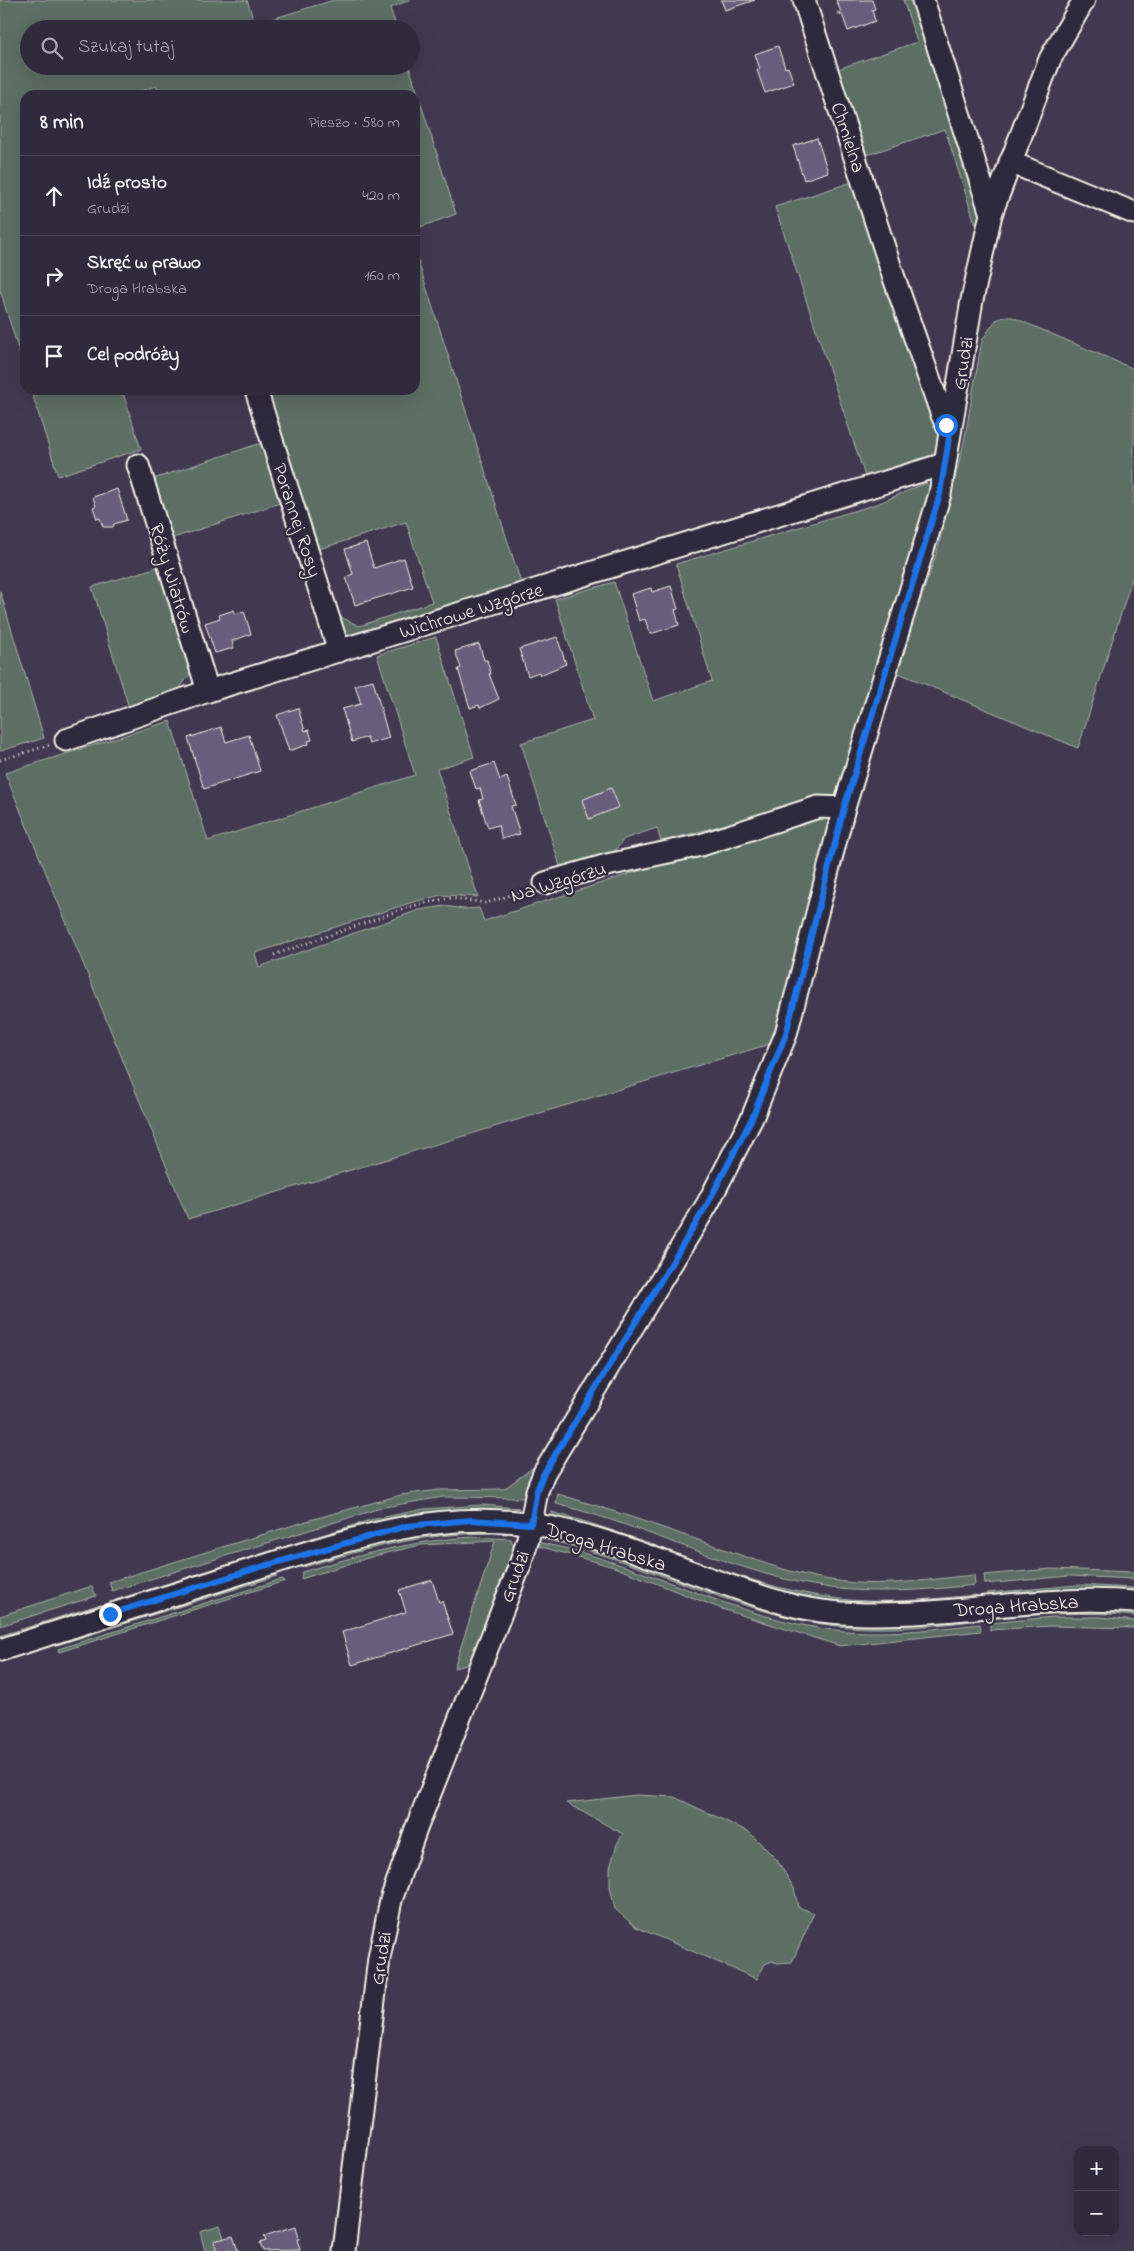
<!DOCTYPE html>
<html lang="pl">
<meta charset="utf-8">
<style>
body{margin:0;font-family:"Indie Flower",sans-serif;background:#3c3747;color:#f1f3f6}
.controls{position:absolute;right:15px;bottom:15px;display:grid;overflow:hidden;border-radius:10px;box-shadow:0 5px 20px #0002}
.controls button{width:45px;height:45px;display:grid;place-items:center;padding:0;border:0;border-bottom:1px solid #4b4756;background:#302b3c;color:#f1f3f6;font:25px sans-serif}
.stop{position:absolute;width:15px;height:15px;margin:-11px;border:4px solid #1a73e8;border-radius:50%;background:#fff}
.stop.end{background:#1a73e8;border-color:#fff;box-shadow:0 1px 5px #0008}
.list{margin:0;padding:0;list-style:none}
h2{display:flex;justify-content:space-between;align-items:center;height:65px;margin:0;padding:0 20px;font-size:21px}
h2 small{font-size:16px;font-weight:400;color:#a8a7af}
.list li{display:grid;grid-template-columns:32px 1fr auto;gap:15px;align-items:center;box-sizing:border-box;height:80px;padding:0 20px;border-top:1px solid #4b4756}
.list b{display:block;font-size:19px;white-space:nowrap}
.list p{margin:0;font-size:16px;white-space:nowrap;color:#a8a7af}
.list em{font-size:16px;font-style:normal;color:#a8a7af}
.icon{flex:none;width:28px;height:28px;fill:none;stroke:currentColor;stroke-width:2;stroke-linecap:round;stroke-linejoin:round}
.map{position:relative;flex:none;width:1134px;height:2251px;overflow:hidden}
.search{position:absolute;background:#302b3c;box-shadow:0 5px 20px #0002;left:20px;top:20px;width:400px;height:55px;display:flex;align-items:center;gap:12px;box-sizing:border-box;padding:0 18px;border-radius:28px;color:#a8a7af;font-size:19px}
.panel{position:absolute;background:#302b3c;box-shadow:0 5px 20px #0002;left:20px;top:90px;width:400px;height:305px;border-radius:15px}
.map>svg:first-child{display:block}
</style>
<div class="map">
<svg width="1134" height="2251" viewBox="0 0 1134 2251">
<rect width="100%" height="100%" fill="#403950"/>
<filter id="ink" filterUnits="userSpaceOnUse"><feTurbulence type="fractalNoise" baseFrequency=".02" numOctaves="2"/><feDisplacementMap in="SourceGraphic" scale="10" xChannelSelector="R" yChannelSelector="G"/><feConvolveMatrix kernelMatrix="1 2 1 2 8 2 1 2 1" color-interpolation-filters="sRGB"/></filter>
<g filter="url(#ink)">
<g fill="#5d6e65" stroke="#a8b0a6">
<polygon points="0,0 247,0 255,24 334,0 410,0 390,8 397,29 29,29 29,66 409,66 456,214 415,229 415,95 160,95 156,86 128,95 25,95 25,371 0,290"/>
<polygon points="903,0 916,0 983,217 979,236 945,129 867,155 838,69 917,42"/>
<polygon points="852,182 939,436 935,458 866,479 775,207"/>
<polygon points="415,252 523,589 354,640 343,632 341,617 359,626 432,602 406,522 319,549 267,390 415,390"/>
<polygon points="1003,317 1012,317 1134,369 1134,573 1078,748 896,672 937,552 964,442 982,340 996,320"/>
<polygon points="31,390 122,390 141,449 58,476"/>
<polygon points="261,443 280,503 167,540 150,480"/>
<polygon points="926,483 933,490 840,797 807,802 661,842 657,828 624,839 614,852 561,869 521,743 593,720 555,599 614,582 653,701 712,681 676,564 877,504"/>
<polygon points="161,566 194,668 173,698 130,711 92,587"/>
<polygon points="0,591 44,738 0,751"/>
<polygon points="436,637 474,757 437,769 478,897 441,895 410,903 255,953 259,967 419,910 445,906 463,909 479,908 484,921 818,813 834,815 773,1043 188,1219 5,773 170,721 208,841 415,775 377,655"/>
<polygon points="535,1466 527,1498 443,1497 384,1507 112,1591 109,1582 310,1520 401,1495 439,1490 504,1489"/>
<path d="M558 1494C610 1509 660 1527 710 1544 754 1560 799 1577 845 1582 889 1587 931 1579 974 1575L975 1585C927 1590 879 1594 831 1588 739 1576 648 1526 556 1504Z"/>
<polygon points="482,1505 519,1508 120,1603 115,1600 370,1520 424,1509"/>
<path d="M551 1512C646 1536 735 1585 833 1598 881 1605 929 1599 976 1595L973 1600 870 1606 815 1600 777 1592 558 1519Z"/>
<path d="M468 1529 503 1532 507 1534C436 1530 371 1547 304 1567L309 1561 389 1539Z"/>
<path d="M474 1537 511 1539 515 1551 470 1664 454 1668 495 1541 421 1545 374 1556 301 1579 302 1572C359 1555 414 1540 474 1537Z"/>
<path d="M556 1538 592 1546 740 1599 975 1617 979 1620C921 1628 863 1633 805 1621 716 1603 635 1559 547 1540Z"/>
<path d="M541 1543C630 1560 710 1605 798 1624 859 1638 919 1631 980 1624L981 1631 840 1646 722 1609 614 1567 538 1546Z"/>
<polygon points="1051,1569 1134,1572 1134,1579 1069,1576 985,1584 984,1575"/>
<polygon points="268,1575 277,1576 57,1645 60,1640"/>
<polygon points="282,1579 285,1581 59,1652 58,1649"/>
<polygon points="1077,1585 1134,1588 1134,1593 991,1598 987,1593"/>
<polygon points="92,1586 96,1596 0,1626 0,1616"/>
<polygon points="98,1605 96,1611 0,1641 0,1636"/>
<path d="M1060 1609 1134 1612V1616C1085 1611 1038 1614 989 1619L993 1615Z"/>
<polygon points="1053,1617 1101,1617 1134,1621 1134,1628 1049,1626 990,1630 990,1623"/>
<polygon points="637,1795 674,1797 749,1832 777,1860 794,1888 798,1907 814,1913 792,1962 777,1963 772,1961 765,1964 757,1979 636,1927 615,1909 610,1887 610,1868 617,1844 623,1834 566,1803"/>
<polygon points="220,2226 224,2238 217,2251 205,2251 200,2232"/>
</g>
<g fill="#695d7b" stroke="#f4f1e8">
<polygon points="721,0 755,0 725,10"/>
<polygon points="836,0 872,0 875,9 872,10 875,21 848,31 842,14 838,15 837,13 841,12"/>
<polygon points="778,46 785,68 788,67 794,83 765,93 757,70 760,69 755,54"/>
<polygon points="817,138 828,172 804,180 793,146"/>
<polygon points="117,489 127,520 114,524 113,527 103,527 100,518 97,519 93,507 96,506 93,497"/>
<polygon points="366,543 374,568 404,558 413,587 355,605 346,577 353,574 345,549"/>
<polygon points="671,586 678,609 675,610 679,625 650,634 645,619 639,621 631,594 651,588 652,592"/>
<polygon points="234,610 235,614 244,611 251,634 232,641 234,648 215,653 205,623 220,618 219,615"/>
<polygon points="557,637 566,664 540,675 539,672 528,676 519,649"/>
<polygon points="479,644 484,660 487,660 491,674 489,674 499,699 480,708 479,705 470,708 458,669 461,668 455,651"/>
<polygon points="373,680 389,738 369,744 367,737 352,742 342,709 361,704 355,685"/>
<polygon points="298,708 305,731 309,730 312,740 308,741 309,744 289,751 277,715"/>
<polygon points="221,727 226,742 249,735 260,771 204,789 188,738"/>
<polygon points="494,763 500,780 507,777 516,805 511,806 520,834 502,839 498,825 488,828 479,800 483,799 480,788 476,789 470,771"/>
<polygon points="611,788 619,807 589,819 582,800"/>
<polygon points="432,1580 439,1602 442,1601 453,1634 352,1665 342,1632 406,1612 399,1590"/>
<polygon points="296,2226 299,2239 297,2239 300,2250 263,2251 260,2243 266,2241 264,2236"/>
<polygon points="233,2236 238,2251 217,2251 214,2241"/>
</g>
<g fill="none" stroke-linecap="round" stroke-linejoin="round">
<defs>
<g id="minor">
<polyline points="804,0 893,275 942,415 950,432"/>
<polyline points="923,0 991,214"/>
<polyline points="1010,162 1134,213"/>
<polyline points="256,390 339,651"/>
<polyline points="138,465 208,691"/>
<polyline points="66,740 208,691 944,464"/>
<polyline points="545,883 607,865 701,845 818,807 844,808"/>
<path d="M0 1650C78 1625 157 1600 235 1575 331 1545 430 1508 532 1524 604 1535 671 1566 739 1589 769 1599 798 1609 830 1612 932 1622 1032 1593 1134 1602"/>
<polyline points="344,2251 379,1958 391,1900 416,1829 520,1565 528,1539 537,1491 544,1473 708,1203 752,1118 786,1034 844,808 940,494 972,300 991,214 1050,59 1084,0"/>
</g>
</defs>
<use href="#minor" stroke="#f4f1e8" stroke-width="25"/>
<g stroke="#f4f1e8" stroke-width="3" stroke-dasharray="1 4" stroke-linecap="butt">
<polyline points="0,760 50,745"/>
<polyline points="274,955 412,906 449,898 486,903 527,890"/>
</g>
<use href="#minor" stroke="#2f2a3d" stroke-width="21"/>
</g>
</g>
<g fill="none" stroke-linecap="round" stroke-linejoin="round" filter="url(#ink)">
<polyline stroke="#1a73e8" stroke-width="6" points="110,1614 264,1566 407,1526 471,1520 531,1524 537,1490 544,1473 708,1203 752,1118 786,1034 844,808 940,494 950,432 946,425"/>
</g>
<g text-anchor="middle" stroke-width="4.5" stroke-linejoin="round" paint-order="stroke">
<g font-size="20" fill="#f4f1e8" stroke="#2f2a3d">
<text transform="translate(849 137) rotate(72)" y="7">Chmielna</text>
<text transform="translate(962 363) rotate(-81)" y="7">Grudzi</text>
<text transform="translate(298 520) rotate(72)" y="7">Porannej Rosy</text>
<text transform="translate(173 578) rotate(73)" y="7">Róży Wiatrów</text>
<text transform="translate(471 610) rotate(-17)" y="7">Wichrowe Wzgórze</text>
<text transform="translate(558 881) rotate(-17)" y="7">Na Wzgórzu</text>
<text transform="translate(606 1546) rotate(17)" y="7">Droga Hrabska</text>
<text transform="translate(514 1576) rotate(-70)" y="7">Grudzi</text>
<text transform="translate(1016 1605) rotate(-4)" y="7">Droga Hrabska</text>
<text transform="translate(380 1958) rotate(-81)" y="7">Grudzi</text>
</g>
</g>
</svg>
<div class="controls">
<button>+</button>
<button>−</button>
</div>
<div class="stop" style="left:946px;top:425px"></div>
<div class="stop end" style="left:110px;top:1614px"></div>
<div class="search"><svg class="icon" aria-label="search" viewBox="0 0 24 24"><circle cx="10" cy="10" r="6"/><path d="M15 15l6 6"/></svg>Szukaj tutaj</div>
<section class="panel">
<h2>8 min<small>Pieszo · 580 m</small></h2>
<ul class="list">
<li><svg class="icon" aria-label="ahead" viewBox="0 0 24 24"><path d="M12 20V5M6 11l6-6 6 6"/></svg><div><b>Idź prosto</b><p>Grudzi</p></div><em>420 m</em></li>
<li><svg class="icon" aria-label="right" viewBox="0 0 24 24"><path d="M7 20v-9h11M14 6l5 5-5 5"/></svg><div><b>Skręć w prawo</b><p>Droga Hrabska</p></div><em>160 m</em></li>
<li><svg class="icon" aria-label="arrive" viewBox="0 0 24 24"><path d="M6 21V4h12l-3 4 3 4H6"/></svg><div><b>Cel podróży</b></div></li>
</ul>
</section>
</div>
